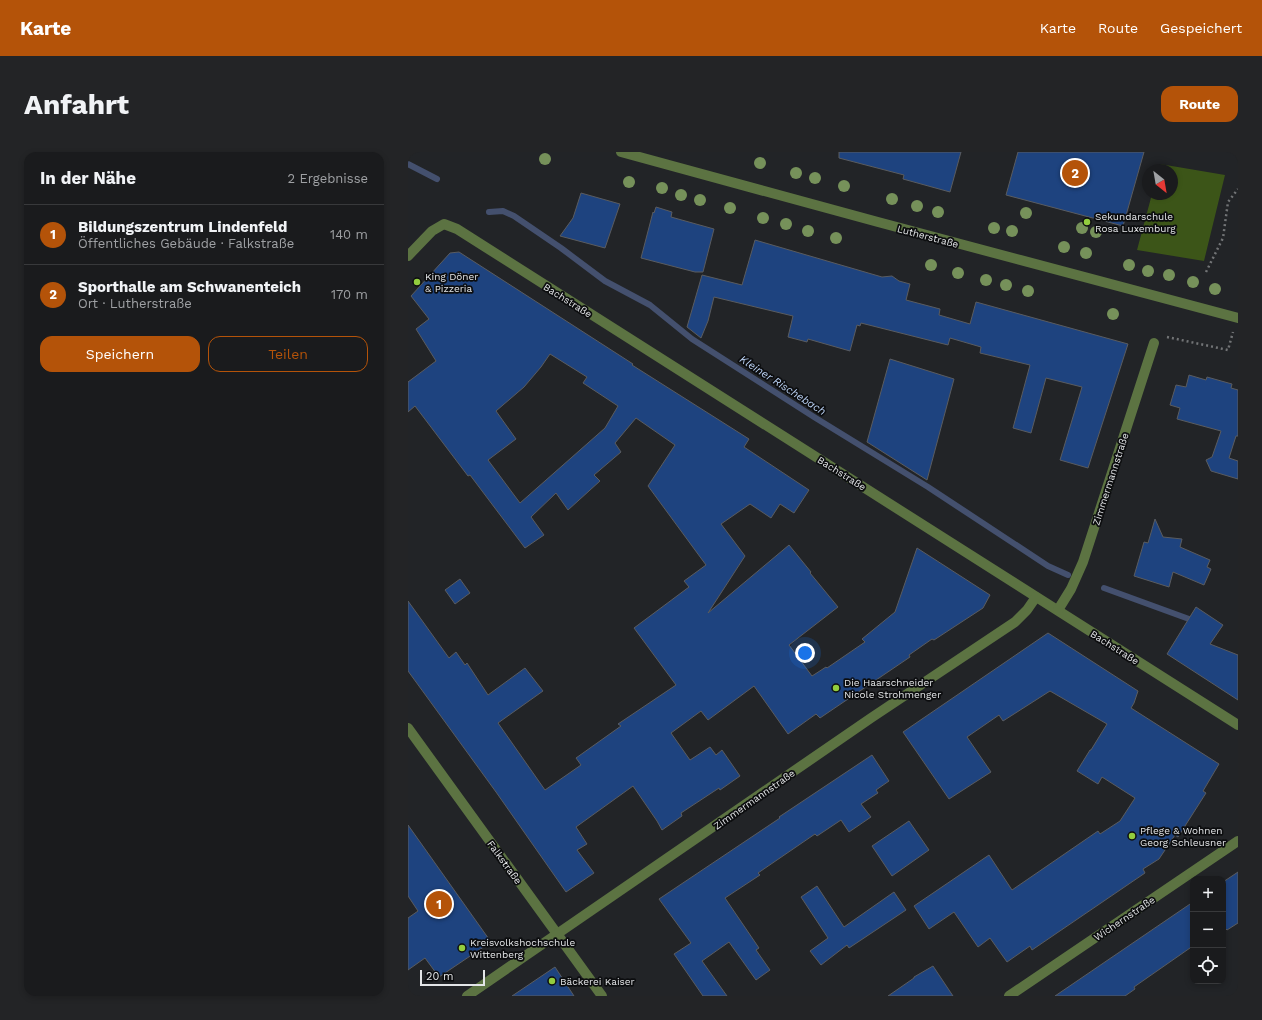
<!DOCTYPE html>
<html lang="de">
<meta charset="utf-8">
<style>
body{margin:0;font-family:"Work Sans",sans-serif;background:#232426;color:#f1f3f6}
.controls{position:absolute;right:12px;bottom:12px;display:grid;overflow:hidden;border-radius:8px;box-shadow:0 2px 6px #0003}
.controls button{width:36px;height:36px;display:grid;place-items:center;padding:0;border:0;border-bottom:1px solid #38393b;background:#1a1b1d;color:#f1f3f6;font:20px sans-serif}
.compass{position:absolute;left:734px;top:12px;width:36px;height:36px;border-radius:50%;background:#1a1b1d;box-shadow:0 2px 6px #0003;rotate:149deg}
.scale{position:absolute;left:12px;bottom:10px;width:65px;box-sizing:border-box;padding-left:4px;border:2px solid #e4e6e8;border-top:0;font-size:11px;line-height:14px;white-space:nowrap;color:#e4e6e8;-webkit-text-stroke:3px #0c0d0f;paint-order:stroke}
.you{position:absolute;left:397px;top:501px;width:14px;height:14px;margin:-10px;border:3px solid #fff;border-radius:50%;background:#1a73e8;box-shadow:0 0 0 6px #1a73e833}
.badge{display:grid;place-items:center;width:26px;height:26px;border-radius:50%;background:#b45309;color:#fff;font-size:13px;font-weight:700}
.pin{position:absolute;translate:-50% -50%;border:2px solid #fff;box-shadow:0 1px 4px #0006}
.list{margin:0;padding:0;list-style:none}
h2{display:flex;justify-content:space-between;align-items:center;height:52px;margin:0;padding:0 16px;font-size:17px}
h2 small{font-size:13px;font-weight:400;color:#9fa1a4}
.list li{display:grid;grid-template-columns:26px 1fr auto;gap:12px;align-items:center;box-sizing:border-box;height:60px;padding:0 16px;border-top:1px solid #38393b}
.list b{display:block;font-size:15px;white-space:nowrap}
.list p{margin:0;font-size:13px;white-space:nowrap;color:#9fa1a4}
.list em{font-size:13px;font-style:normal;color:#9fa1a4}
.actions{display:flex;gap:8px;padding:12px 16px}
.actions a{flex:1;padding:9px 0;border:1px solid #b45309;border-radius:12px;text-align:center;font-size:14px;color:#b45309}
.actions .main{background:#b45309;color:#fff}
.icon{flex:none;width:22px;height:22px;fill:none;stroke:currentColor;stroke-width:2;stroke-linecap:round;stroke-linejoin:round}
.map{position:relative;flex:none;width:830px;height:844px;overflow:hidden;border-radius:12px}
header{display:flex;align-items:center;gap:24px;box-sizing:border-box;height:56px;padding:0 20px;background:#b45309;color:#fff}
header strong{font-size:19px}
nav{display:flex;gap:22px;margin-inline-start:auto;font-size:14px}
.intro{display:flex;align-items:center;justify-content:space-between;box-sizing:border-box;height:96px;padding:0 24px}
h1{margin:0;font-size:28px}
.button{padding:10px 18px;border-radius:12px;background:#b45309;color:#fff;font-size:14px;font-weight:700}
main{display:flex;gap:24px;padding:0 24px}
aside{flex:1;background:#1a1b1d;border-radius:12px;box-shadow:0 2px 6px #0003}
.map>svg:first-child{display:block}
</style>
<header>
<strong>Karte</strong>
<nav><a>Karte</a><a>Route</a><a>Gespeichert</a></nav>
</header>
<div class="intro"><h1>Anfahrt</h1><a class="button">Route</a></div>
<main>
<aside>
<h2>In der Nähe<small>2 Ergebnisse</small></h2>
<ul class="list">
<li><span class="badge">1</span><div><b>Bildungszentrum Lindenfeld</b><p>Öffentliches Gebäude · Falkstraße</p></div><em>140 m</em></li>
<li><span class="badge">2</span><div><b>Sporthalle am Schwanenteich</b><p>Ort · Lutherstraße</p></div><em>170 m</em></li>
</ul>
<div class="actions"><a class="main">Speichern</a><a>Teilen</a></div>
</aside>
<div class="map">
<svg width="830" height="844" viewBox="0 0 830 844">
<rect width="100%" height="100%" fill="#222427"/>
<polygon fill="#3c5518" points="752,12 817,23 796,109 729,98 744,42 764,42 764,18 750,18"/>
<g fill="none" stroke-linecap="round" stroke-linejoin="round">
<g stroke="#44506e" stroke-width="6">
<polyline points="0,12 29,27"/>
<polyline points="81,60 95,59 106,64 153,96 197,129 242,153 284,187 406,265 520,335 640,414 660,423"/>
<polyline points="696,436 781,467"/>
</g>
</g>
<g fill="#1e437f" stroke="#5a5c60" fill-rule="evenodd">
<polygon points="431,0 553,0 542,40 495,27 496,23 431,6"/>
<polygon points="610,0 736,0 715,74 598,43"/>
<polygon points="173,41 212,52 197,96 152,84 165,66"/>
<polygon points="248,55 264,60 263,65 306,77 295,120 287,120 233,106 245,60 246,61"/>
<polygon points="347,88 474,125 484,124 491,129 502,132 498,148 532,157 531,163 562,172 568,150 720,192 680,316 652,308 674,235 638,226 623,281 605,276 622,213 572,201 573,195 542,186 540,193 453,171 452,174 449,173 442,199 400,187 399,190 380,185 385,164 306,145 300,169 293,186 279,175 294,123 334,133"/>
<path d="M51 100 225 212 224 213 341 287 336 295 401 338 386 361 372 352 363 366 342 352 313 372 337 404 300 461 381 393 403 420 402 421 430 455 381 493 404 524 418 515 419 516 457 490 454 487 487 460 509 396 582 443 575 456 526 488 524 487 501 503 502 505 412 566 408 562 380 582 346 534 300 568 293 559 263 581 282 608 302 595 308 603 314 598 332 624 312 638 311 636 273 661 274 664 254 678 249 669 225 634 168 675 179 692 169 698 186 721 158 740 88 640 0 519V449L41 506 48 500 57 513 59 511 80 543 117 516 135 539 90 571 137 638 173 613 168 606 213 574 210 572 268 533 226 476 281 435 276 429 298 413 240 334 267 293 228 266 207 291 213 300 186 323 192 329 160 358 148 341 123 365 136 383 117 396 62 323 60 324 7 254 0 260V230L28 209 8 177 21 167 3 144 42 101ZM142 202 179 225 175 231 210 254 197 276 112 351 80 308 108 287 88 259 116 235 133 215Z"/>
<polygon points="482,207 546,227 519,328 459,290"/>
<polygon points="781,223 798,228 799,225 824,232 823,236 830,238 830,284 828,284 821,306 830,309 830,327 803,319 798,308 804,305 813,279 769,267 772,256 762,253 768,233 778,235"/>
<polygon points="747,367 755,385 774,387 772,395 802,408 799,415 803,417 796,433 765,420 761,435 726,424 736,390 740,391"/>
<polygon points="52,427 62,441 47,452 37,438"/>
<polygon points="788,455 815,473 802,492 830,503 830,548 759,502"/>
<polygon points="640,481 730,539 726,551 723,556 811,612 795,639 798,641 770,685 767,683 751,707 735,717 737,721 624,798 622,794 599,810 582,786 570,795 546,760 521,777 506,754 581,703 604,738 690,679 692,682 712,669 727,646 694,625 690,632 669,619 682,598 683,598 699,572 642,539 595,569 591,563 559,585 583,620 541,647 495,580"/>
<polygon points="464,603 481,629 468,638 470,641 453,652 463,665 441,680 433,668 409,684 407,682 350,721 352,723 317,746 351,796 348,798 362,818 348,828 321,790 294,809 319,844 295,844 266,802 283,791 251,747 372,666 371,665"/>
<polygon points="501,669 521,698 484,724 464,694"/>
<polygon points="0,673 83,790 31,825 17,806 0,818 0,766 10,759 0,744"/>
<polygon points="830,720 830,771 819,778 818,777 815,779 815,730"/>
<polygon points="409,734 436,775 486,740 498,758 441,796 439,793 413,813 402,799 420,786 393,745"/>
<polygon points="785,750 784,800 782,796 726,835 727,837 717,844 647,844"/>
<polygon points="525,814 545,844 480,844 506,826 506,825"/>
<polygon points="147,815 166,844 104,844"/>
</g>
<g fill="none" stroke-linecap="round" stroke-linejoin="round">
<g stroke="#727476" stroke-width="2.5" stroke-dasharray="2 3" stroke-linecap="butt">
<polyline points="798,120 815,86 820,50 830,37"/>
<polyline points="759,185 820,198 825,180"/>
</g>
<g stroke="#5c7342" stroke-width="10">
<polyline points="213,0 470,70 830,166"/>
<polyline points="0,104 24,79 36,72 49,77 830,573"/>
<polyline points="650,458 663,437 675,410 746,191"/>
<polyline points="0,576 194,844"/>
<polyline points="59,844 463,566 607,470 619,458 628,445"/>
<polyline points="601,844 830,689"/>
</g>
</g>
<g fill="#76915a">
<circle cx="137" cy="7" r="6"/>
<circle cx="352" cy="11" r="6"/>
<circle cx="388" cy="21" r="6"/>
<circle cx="407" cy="26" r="6"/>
<circle cx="221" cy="30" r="6"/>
<circle cx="436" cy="34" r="6"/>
<circle cx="254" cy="36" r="6"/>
<circle cx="273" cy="43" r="6"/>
<circle cx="484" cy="47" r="6"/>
<circle cx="292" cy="48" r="6"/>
<circle cx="509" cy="54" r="6"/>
<circle cx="322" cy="56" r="6"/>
<circle cx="530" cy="60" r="6"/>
<circle cx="618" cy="61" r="6"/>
<circle cx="355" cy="66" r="6"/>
<circle cx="378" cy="72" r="6"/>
<circle cx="586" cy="76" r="6"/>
<circle cx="674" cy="76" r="6"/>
<circle cx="400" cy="79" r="6"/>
<circle cx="604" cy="79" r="6"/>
<circle cx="688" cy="80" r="6"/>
<circle cx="428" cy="86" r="6"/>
<circle cx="656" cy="95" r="6"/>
<circle cx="678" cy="101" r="6"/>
<circle cx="523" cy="113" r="6"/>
<circle cx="721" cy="113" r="6"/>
<circle cx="740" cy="119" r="6"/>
<circle cx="550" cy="121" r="6"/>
<circle cx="761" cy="123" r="6"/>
<circle cx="578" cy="128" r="6"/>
<circle cx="785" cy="130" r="6"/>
<circle cx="598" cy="133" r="6"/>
<circle cx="807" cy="137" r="6"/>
<circle cx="620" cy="139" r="6"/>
<circle cx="705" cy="162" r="6"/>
</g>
<g fill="#92cd3e" stroke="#0c0d0f" stroke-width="1.5">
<circle cx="679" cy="70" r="4"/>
<circle cx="9" cy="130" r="4"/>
<circle cx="428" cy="536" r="4"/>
<circle cx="724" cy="684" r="4"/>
<circle cx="54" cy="796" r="4"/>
<circle cx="144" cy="829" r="4"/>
</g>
<g text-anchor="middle" stroke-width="3.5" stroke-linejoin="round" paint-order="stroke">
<g font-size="10" fill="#e4e6e8" stroke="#0c0d0f" text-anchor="start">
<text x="687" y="68">Sekundarschule<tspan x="687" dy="12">Rosa Luxemburg</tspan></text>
<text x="17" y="128">King Döner<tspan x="17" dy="12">&amp; Pizzeria</tspan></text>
<text x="436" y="534">Die Haarschneider<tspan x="436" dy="12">Nicole Strohmenger</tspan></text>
<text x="732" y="682">Pflege &amp; Wohnen<tspan x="732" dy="12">Georg Schleusner</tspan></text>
<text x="62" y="794">Kreisvolkshochschule<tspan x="62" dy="12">Wittenberg</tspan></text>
<text x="152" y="833">Bäckerei Kaiser</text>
</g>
<g font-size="10" fill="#e4e6e8" stroke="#0c0d0f">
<text transform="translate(520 84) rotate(15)" y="4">Lutherstraße</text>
<text transform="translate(160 148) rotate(32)" y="4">Bachstraße</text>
<text transform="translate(434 321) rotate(32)" y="4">Bachstraße</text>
<text transform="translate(702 327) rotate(-72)" y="4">Zimmermannstraße</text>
<text transform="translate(707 495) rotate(32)" y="4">Bachstraße</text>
<text transform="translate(346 647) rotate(-35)" y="4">Zimmermannstraße</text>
<text transform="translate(97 710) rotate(54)" y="4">Falkstraße</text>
<text transform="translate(716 766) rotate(-34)" y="4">Wichernstraße</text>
</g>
<g font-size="11" font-style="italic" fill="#bad1f4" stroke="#0c0d0f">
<text transform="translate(375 233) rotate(33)" y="4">Kleiner Rischebach</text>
</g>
</g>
</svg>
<div class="controls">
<button>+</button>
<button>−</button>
<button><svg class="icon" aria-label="locate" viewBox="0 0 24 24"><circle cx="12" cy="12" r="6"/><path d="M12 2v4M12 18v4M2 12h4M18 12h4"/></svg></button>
</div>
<svg class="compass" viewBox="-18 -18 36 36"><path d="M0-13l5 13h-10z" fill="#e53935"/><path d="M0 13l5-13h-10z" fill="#9fa1a4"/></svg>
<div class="scale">20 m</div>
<div class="you"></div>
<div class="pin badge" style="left:31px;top:752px">1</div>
<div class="pin badge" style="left:667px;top:21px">2</div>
</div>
</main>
